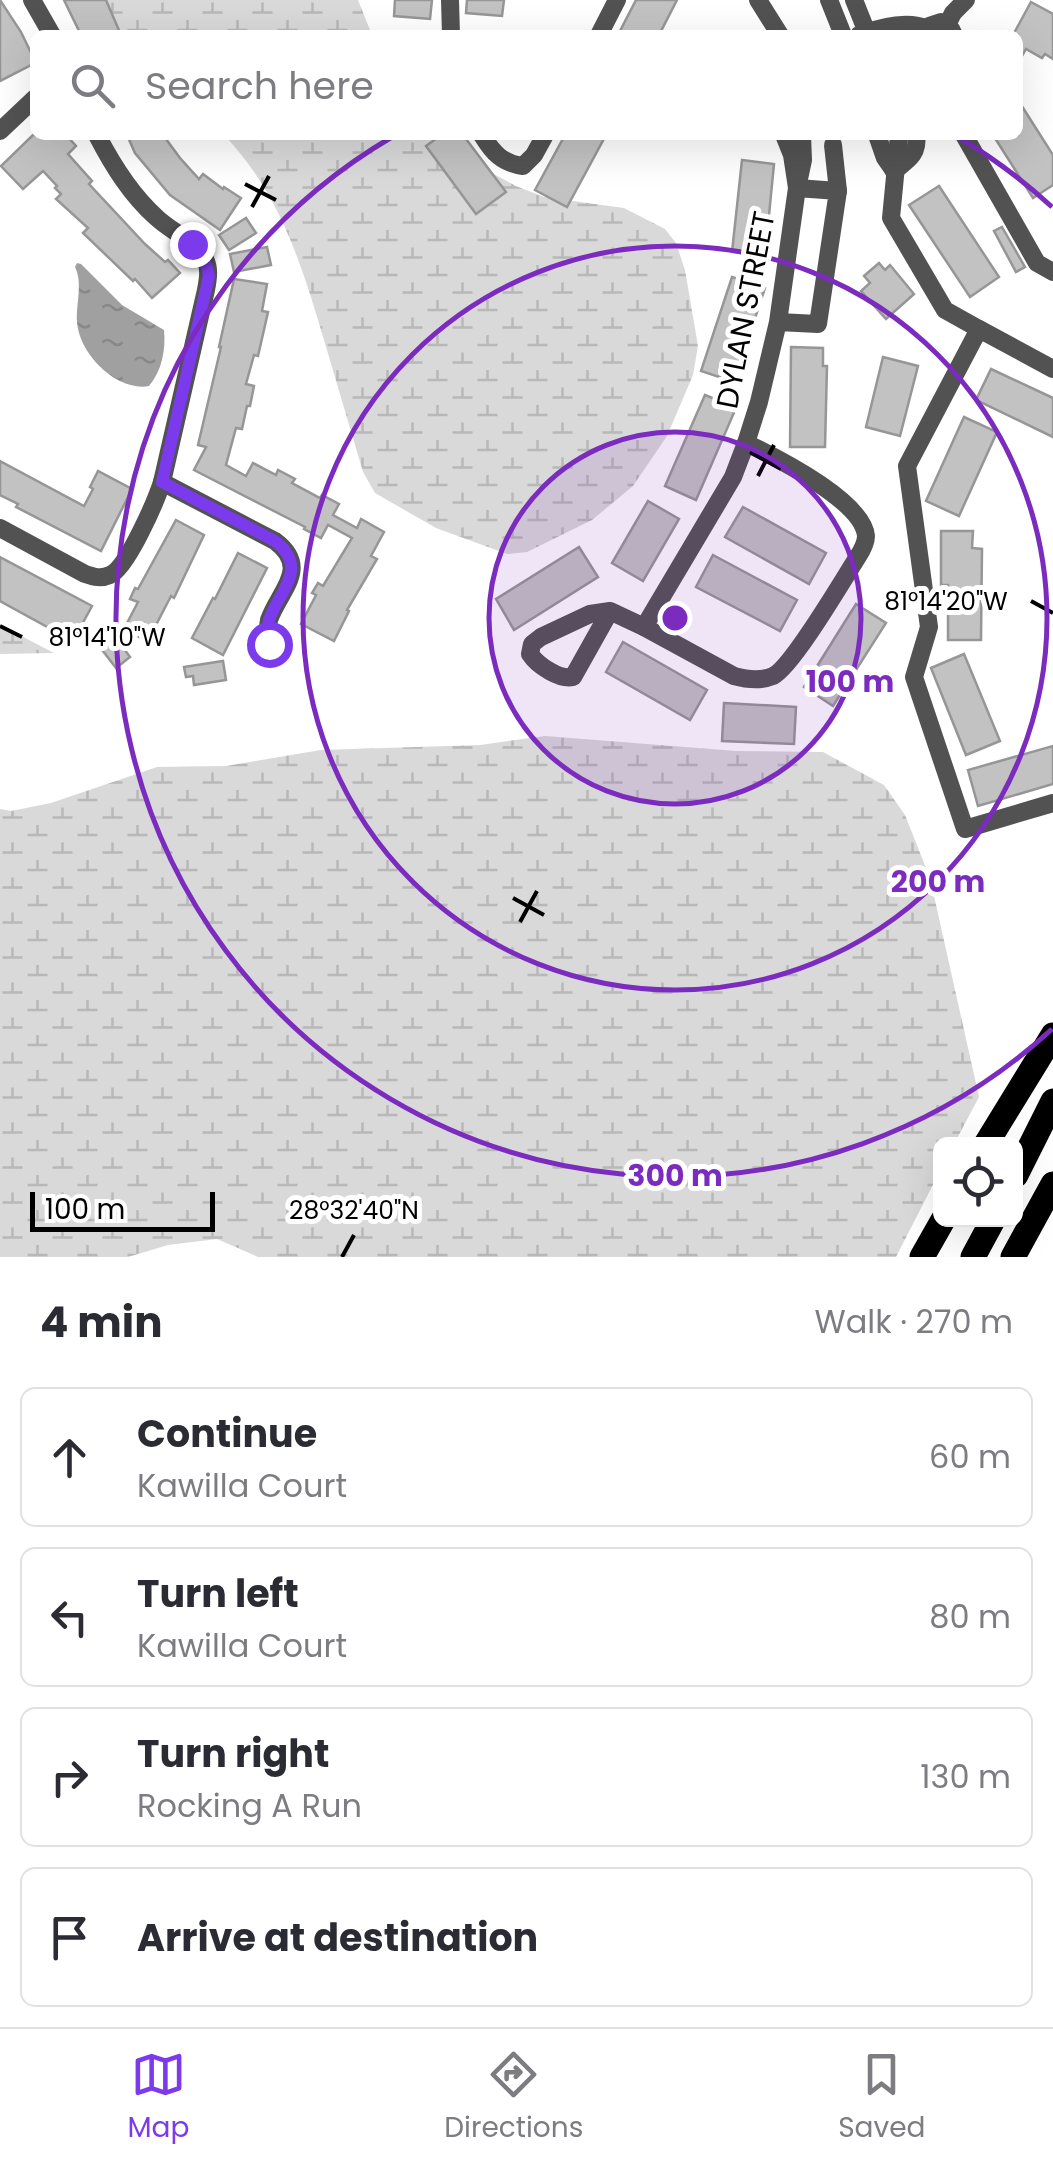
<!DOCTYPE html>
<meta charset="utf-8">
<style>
body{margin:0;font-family:Poppins,sans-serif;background:#f2f2f3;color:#2b2b33}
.controls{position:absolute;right:30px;bottom:30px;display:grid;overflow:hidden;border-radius:15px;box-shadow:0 10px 40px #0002}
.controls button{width:90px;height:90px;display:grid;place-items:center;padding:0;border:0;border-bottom:2px solid #e1e1e2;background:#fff;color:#2b2b33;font:50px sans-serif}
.scale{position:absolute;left:30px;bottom:25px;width:185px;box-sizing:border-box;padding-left:10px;border:5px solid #000;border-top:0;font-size:28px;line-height:35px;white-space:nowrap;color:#000;-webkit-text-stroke:8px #fff;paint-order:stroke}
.stop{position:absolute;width:30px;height:30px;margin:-22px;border:8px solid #7c3aed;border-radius:50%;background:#fff}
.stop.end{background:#7c3aed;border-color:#fff;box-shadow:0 2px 10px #0008}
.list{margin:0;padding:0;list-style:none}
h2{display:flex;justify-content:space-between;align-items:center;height:130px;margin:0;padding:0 40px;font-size:42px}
h2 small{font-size:32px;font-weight:400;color:#7c7c81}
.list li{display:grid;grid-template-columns:65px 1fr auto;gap:30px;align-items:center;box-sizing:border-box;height:140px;margin:0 20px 20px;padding:0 20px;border:2px solid #e1e1e2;border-radius:15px}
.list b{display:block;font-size:38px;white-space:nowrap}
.list p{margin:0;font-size:32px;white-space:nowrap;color:#7c7c81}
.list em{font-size:32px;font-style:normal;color:#7c7c81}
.icon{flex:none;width:55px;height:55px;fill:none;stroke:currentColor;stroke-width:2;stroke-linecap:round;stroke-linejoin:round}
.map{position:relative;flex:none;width:1053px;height:1257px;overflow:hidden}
.search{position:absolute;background:#fff;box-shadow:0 10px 40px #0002;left:30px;right:30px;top:30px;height:110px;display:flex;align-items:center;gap:25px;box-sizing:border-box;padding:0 35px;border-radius:15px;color:#7c7c81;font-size:38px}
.sheet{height:770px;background:#fff}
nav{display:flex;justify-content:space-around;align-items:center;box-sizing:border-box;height:140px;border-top:2px solid #e1e1e2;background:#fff;font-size:28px;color:#7c7c81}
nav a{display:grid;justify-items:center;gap:5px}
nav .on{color:#7c3aed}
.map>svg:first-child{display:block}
</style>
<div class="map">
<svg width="1053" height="1257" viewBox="0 0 1053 1257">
<defs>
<pattern id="wetland-marsh" width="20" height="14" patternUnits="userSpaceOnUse" patternTransform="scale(2.5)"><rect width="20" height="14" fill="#d9d9d9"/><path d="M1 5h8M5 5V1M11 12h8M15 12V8" fill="none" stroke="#b8b8b8"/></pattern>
<pattern id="water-ripples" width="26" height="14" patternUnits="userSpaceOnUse" patternTransform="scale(2.5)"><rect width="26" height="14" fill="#a0a0a0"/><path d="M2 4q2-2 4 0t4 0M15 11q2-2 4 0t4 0" fill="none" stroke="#888"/></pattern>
</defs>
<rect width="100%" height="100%" fill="#fff"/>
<g fill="url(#wetland-marsh)">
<polygon points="69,0 358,0 372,35 107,35"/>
<path d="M224 135H438L456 154 516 186 544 197 624 208 665 229 676 243 685 270 698 346 693 375 667 436 633 486 592 520 527 552 507 554 436 528 375 493 363 472C350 428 337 384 324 340 302 265 279 192 224 135Z"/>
<polygon points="0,625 54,653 0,654"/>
<polygon points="545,736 736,751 823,752 884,785 905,815 930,878 979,1097 954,1144 940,1144 940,1171 896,1257 258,1257 217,1239 168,1245 128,1257 0,1257 0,809 11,811 51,803 157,767 226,766 321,750 480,745"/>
</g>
<path fill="url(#water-ripples)" d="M77 263 81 264 122 305 164 330C166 349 162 371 149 386 117 392 79 354 77 322 76 304 83 283 75 267Z"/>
<g fill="#c2c2c2" stroke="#969696" stroke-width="2.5">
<polygon points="0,0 21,32 35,61 35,63 0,81"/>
<polygon points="64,0 106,0 121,35 81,35"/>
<polygon points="395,0 432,0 430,19 394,16"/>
<polygon points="467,0 504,0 502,16 466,13"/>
<polygon points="636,0 677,0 659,35 627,35 620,31"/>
<polygon points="1031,2 1053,14 1053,59 1045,54 1042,58 1026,49 1018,63 1018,35 1013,35"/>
<polygon points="1018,100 1053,155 1053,185 1033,198 993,135 1018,135"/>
<polygon points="33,135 66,135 76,146 68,154 92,181 89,184 145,244 165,262 168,260 180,273 152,298 135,279 133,281 83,233 88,228 56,199 61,194 55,188 57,186 43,171 23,189 1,166"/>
<polygon points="127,135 163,135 180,158 199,179 203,174 223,189 224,187 241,198 220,230 170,195 135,153"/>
<polygon points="441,135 463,135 506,192 476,214 426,146"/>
<polygon points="565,135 606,135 567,207 535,190"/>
<polygon points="742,160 774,164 765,256 732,252"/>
<polygon points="939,186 999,277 970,297 909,205"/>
<polygon points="246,218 256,233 229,250 219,235"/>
<polygon points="1002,227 1025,267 1016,272 994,231"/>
<polygon points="267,247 271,265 234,272 230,254"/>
<polygon points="879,263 885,270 890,265 914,294 886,319 861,291 870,283 864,276"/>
<polygon points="732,277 765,288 734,382 701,371"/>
<polygon points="234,279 267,284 262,311 268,312 258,356 254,355 246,384 254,386 250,406 247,406 242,429 236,428 226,465 246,476 253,463 276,475 278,470 295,479 292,483 320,498 322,495 339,504 333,515 357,528 361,519 384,532 371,556 377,559 347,610 349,611 334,641 301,624 316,595 312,593 318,583 323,586 352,538 328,525 321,538 304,529 305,527 194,470 206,447 198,445 221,347 219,347"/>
<polygon points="791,347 823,348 823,366 827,366 825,447 790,447"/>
<polygon points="883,357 918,366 900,436 866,427"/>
<polygon points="991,369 1053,398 1053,437 976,400"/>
<polygon points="705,395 736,408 696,500 665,486"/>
<polygon points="964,417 997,432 959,516 926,501"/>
<polygon points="0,461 84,506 93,489 90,487 98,471 132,489 101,551 16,507 18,504 0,495"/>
<polygon points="648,501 679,519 643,581 612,563"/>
<polygon points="743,507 826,553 809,584 725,537"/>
<polygon points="176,520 204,535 174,598 171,596 155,627 162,631 154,645 124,629 138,602 130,599 135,588 138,589"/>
<polygon points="941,531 973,531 972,548 982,549 981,640 948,640 948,585 941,585"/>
<polygon points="579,547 598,577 514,630 496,599"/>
<polygon points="238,553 267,568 223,655 192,638 213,598 215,599"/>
<polygon points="713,555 797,600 780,631 696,587"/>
<polygon points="0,557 92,606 74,639 52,627 51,629 0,601"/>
<polygon points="856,604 886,623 833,706 804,687"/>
<polygon points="111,631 130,657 116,668 96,642"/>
<polygon points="623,642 707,690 690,720 606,672"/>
<polygon points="964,654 1000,741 966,755 931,668"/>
<polygon points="223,661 226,680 194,685 193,676 186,677 184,667"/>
<polygon points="724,703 796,707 794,744 722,741"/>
<polygon points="1053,746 1053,784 978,806 968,770"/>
</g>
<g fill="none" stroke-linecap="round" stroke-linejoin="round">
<g stroke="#525252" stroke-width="18">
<polyline points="32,0 52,35"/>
<polyline points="450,0 451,35"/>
<polyline points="758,0 780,35"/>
<polyline points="829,0 843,35"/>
<polyline points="854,0 868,35"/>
<polyline points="947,25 953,13 966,0"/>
<polyline points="599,35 617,0"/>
<path d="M859 35C878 28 908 20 927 29"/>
<polyline points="924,35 929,26 941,22 951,29 954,35"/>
<polyline points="0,131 35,98"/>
<path d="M482 135C493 153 502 163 523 166L534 155 545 135"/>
<polyline points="784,135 792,155 797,188 803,160 802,135"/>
<polyline points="877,135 885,158 894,171"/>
<polyline points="899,135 891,218 945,310 979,329"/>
<polyline points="964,135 1037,263 1053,272"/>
<polyline points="833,145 838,191"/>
<path d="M894 171C908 160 919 154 916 135"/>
<polyline points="1053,369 979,329 907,466 929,627 914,677 965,829 1053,803"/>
<path d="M162 482 275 541C311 568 279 591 269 620 267 628 269 637 269 645"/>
<path d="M0 528 85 574C94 577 101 579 110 575 127 568 156 501 162 482L206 290C208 279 210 269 205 259 195 241 172 232 157 218 131 195 113 166 97 135"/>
<path d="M610 611 573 677C560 680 538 666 530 654L532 644 541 637 590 614 610 611 644 627 734 676C745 679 761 681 773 676 792 667 843 580 857 558 861 552 866 544 866 536 863 501 775 457 746 443"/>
<polyline points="644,627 733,477 746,443 759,402 778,322 797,188 838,191 818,324 778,322"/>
</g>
<g stroke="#000" stroke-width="25">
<polyline points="986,1144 1053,1035"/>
<polyline points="1016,1175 1053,1101"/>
<polyline points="922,1257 943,1220"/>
<polyline points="973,1257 993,1220"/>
<polyline points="1013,1257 1053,1184"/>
</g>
</g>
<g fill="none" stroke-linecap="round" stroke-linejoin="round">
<path stroke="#7c3aed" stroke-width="12" d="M192 244 204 257 209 276 162 482 275 541C310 568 279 591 269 620 267 628 269 637 269 644"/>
</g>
<path fill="none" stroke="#000" stroke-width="4" d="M245 184 276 200M252 207 269 176M750 452 781 469M758 476 774 445M1031 601 1053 613M0 626 22 637M513 898 544 915M520 922 537 891M342 1257 354 1235"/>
<circle cx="675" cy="618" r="186" fill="#7b2cbf" fill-opacity=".12"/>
<g fill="none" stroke="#7b2cbf" stroke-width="5">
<circle cx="675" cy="618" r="186"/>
<circle cx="675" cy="618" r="372"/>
<path d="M1052 1029A558 558 0 1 1 392 137M958 137A558 558 0 0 1 1052 207"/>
</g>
<g text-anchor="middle" stroke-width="10" stroke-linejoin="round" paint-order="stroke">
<g font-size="30" fill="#000" stroke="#fff">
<text transform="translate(746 310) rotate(-79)" y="10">DYLAN STREET</text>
</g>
</g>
<g font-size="25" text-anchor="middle" fill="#000" stroke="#fff" stroke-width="10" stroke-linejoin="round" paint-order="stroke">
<text x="946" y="610">81°14'20"W</text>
<text x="107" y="646">81°14'10"W</text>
<text x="354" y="1219">28°32'40"N</text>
</g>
<circle cx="675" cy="618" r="15" fill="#7b2cbf" stroke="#fff" stroke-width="5"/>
<g font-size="30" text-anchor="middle" font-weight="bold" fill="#7b2cbf" stroke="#fff" stroke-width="10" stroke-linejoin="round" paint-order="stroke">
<text x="850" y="692">100 m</text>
<text x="938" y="892">200 m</text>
<text x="675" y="1186">300 m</text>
</g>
</svg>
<div class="controls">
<button><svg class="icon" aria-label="locate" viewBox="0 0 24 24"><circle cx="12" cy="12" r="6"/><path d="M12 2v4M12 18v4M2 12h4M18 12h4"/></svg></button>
</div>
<div class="scale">100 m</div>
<div class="stop" style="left:269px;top:644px"></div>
<div class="stop end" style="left:192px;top:244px"></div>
<div class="search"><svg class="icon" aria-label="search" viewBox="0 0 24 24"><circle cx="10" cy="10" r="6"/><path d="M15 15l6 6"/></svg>Search here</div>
</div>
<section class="sheet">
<h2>4 min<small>Walk · 270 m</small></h2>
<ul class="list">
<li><svg class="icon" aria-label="ahead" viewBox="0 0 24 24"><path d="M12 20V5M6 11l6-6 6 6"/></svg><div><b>Continue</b><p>Kawilla Court</p></div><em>60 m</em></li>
<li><svg class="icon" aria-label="left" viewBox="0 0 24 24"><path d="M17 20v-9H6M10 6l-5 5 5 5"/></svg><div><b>Turn left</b><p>Kawilla Court</p></div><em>80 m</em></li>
<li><svg class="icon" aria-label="right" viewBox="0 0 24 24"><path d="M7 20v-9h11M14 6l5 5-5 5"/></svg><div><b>Turn right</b><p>Rocking A Run</p></div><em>130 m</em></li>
<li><svg class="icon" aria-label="arrive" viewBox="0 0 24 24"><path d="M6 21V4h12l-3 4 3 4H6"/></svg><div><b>Arrive at destination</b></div></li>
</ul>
</section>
<nav>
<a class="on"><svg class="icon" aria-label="map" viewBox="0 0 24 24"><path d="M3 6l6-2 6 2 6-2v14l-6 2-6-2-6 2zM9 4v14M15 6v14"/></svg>Map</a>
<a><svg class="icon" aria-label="directions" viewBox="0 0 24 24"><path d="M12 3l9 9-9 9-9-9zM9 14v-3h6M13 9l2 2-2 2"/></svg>Directions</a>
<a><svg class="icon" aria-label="saved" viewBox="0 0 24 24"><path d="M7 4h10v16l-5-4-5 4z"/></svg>Saved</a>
</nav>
